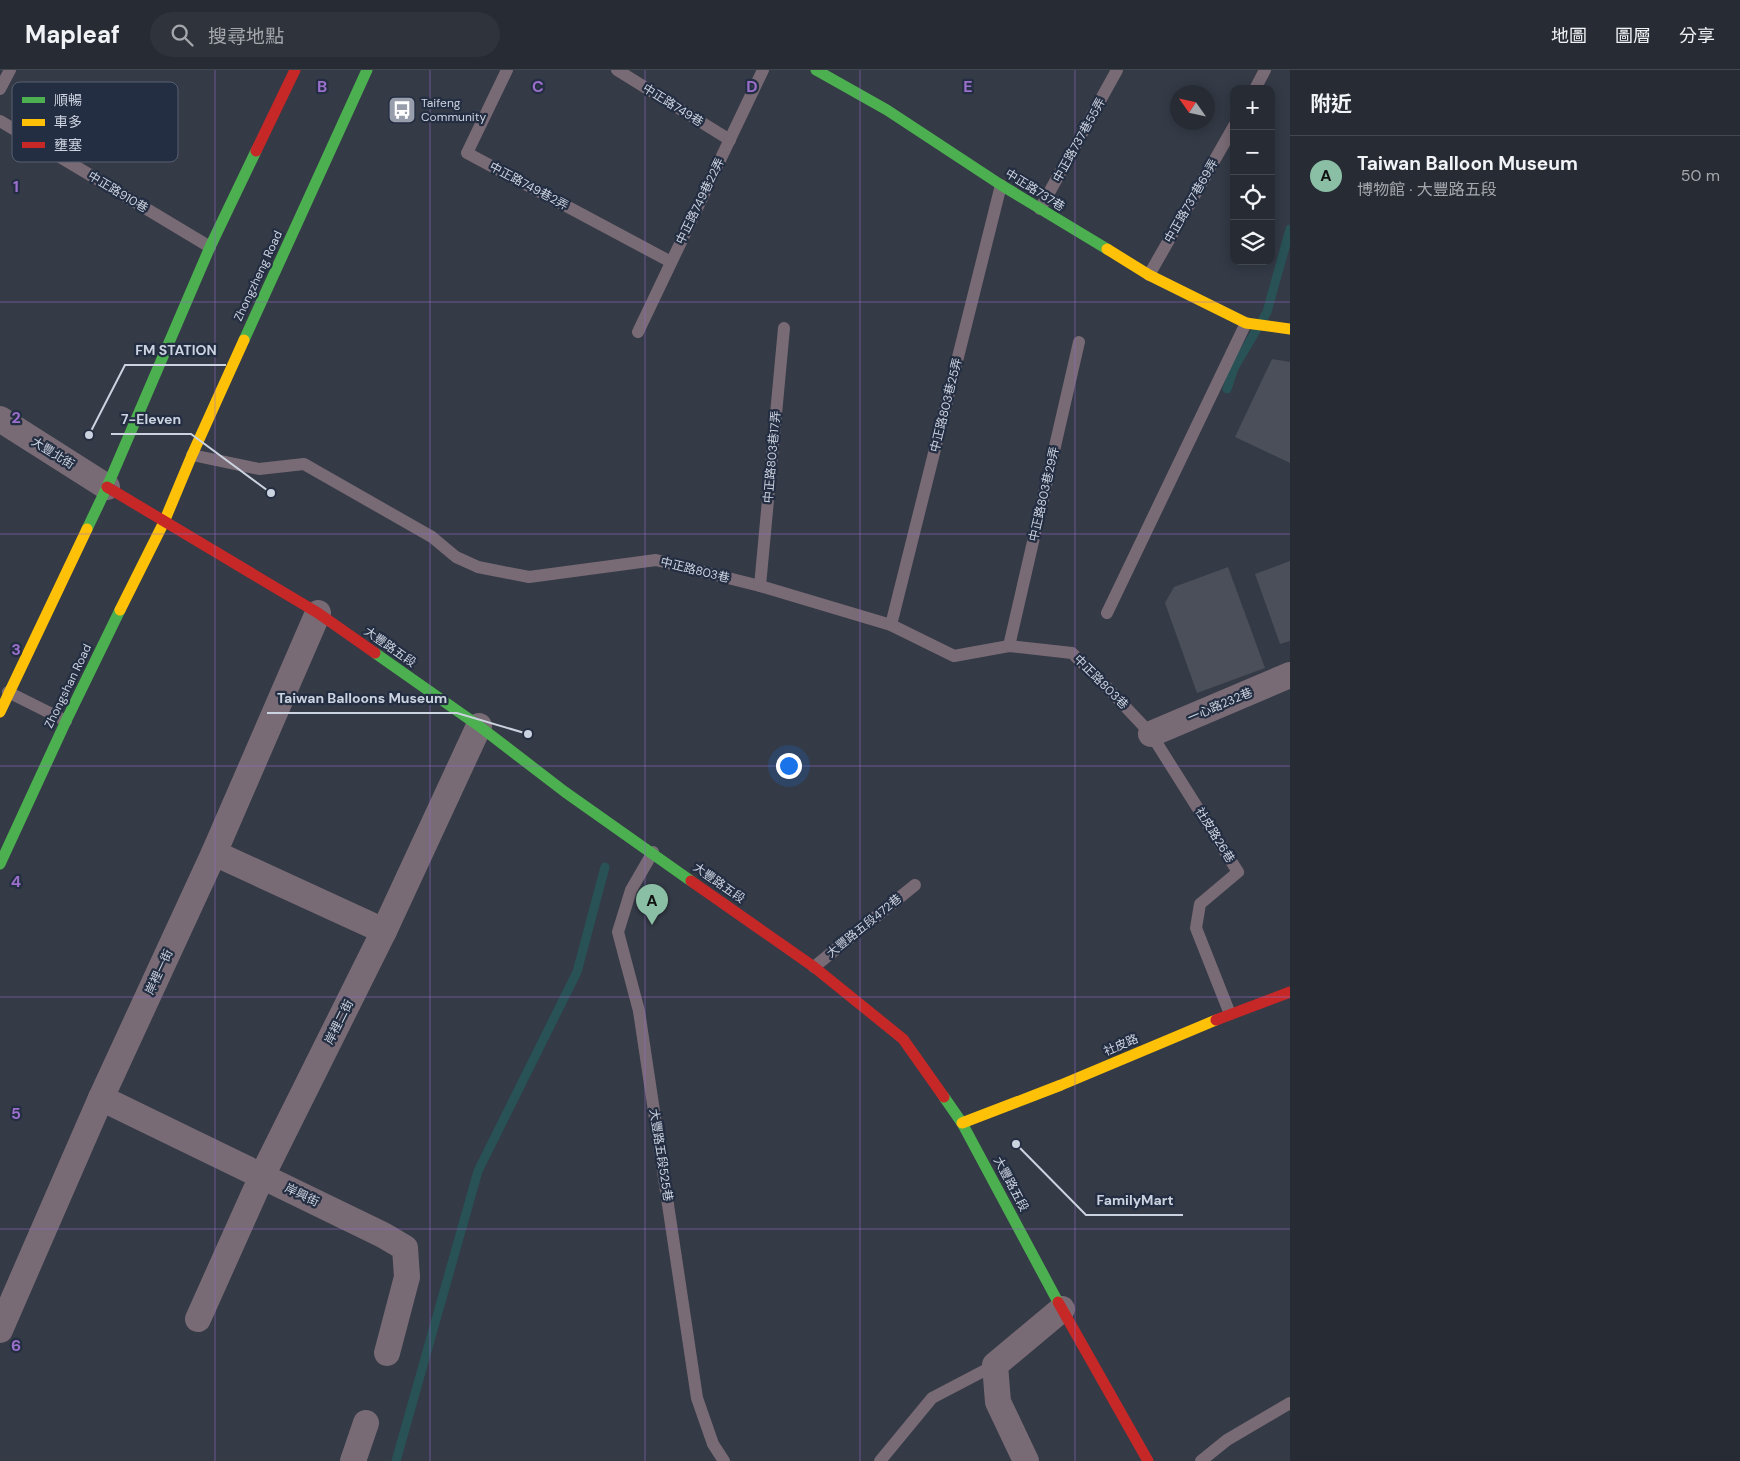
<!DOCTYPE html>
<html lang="zh-TW">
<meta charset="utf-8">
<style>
body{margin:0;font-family:"DM Sans","Noto Sans TC",sans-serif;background:#2f343c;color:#f1f3f6}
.controls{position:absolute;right:15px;top:15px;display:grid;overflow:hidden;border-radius:10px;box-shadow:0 2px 12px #0003}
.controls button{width:45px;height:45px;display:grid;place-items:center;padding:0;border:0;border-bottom:1px solid #43484f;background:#272c34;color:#f1f3f6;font:25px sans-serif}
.compass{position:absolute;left:1170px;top:15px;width:45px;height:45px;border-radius:50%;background:#272c34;box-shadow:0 2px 12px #0003;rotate:304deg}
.you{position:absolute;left:788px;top:695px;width:18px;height:18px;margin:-12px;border:4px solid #fff;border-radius:50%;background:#1a73e8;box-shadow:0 0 0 8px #1a73e833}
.badge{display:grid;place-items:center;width:32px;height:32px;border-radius:50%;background:#8abfa5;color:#111;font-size:16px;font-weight:700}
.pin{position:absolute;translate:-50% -41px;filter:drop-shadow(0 1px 2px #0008)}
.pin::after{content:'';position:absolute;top:26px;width:18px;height:15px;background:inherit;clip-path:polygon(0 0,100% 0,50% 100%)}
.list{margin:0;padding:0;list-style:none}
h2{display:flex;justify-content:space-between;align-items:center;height:65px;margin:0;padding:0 20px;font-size:21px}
h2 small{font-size:16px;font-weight:400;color:#a4a7ac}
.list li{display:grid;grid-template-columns:32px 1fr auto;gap:15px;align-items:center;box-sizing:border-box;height:80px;padding:0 20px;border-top:1px solid #43484f}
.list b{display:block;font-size:19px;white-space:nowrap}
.list p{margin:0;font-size:16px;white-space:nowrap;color:#a4a7ac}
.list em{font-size:16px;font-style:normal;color:#a4a7ac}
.icon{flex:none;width:28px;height:28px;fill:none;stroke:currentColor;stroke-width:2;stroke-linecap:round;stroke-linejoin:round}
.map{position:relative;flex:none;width:1290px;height:1391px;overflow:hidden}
header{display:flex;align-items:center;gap:30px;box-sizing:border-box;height:70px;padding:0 25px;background:#272c34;border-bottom:1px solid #43484f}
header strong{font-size:24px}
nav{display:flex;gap:28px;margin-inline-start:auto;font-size:18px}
.search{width:350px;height:45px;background:#2f343c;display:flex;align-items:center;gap:12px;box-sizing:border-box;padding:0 18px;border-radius:28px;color:#a4a7ac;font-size:19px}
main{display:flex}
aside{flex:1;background:#272c34}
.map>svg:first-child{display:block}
</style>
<header>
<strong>Mapleaf</strong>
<div class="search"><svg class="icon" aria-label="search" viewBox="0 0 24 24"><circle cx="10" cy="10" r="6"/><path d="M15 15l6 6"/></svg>搜尋地點</div>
<nav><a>地圖</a><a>圖層</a><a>分享</a></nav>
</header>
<main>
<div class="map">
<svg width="1290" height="1391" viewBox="0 0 1290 1391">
<rect width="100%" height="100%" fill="#343a46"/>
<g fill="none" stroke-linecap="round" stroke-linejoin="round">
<g stroke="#285256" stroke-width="9">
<polyline points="1227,319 1234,298 1267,242 1290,159"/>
<polyline points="396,1391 478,1101 577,902 605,797"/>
</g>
</g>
<g fill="#4a4f59">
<polygon points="1272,289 1290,292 1290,393 1235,367"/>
<polygon points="1290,491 1290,571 1280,574 1255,504"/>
<polygon points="1228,497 1265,598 1197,623 1165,533 1174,517"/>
</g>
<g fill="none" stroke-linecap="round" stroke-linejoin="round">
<g stroke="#796b75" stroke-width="12">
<polyline points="507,0 467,83 671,192"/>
<polyline points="617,0 730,70"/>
<polyline points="0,19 10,0"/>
<polyline points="1255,19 1265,0"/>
<polyline points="0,51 210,177"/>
<polyline points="1040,139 1117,0"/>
<polyline points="1149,205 1234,56"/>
<polyline points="638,262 763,0"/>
<polyline points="192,385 259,399 304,394 432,467 456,487 478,497 529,507 656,490 760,516 891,555 954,586 1009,576 1072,583 1102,612 1151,664 1238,802 1200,834 1196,858 1230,944"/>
<polyline points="760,516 784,258"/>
<polyline points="1107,543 1246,253"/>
<polyline points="891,555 1001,115"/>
<polyline points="1009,576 1079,272"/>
<polyline points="8,622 66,651"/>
<polyline points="653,782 631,820 618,862 639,941 697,1328 713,1374 724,1391"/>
<polyline points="814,897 915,815"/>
<polyline points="880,1391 932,1328 995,1295"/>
<polyline points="1201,1391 1227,1370 1290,1333"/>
</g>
<g stroke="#796b75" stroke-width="26">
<polyline points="0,349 107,417"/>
<polyline points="1151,664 1290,605"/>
<polyline points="214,783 384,861"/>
<polyline points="101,1028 383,1165 405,1178 407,1207 387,1283"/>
<polyline points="198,1249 262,1106 384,861 479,656"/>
<polyline points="0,1260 101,1028 214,783 318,543"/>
<polyline points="353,1391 366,1353"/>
<polyline points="1026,1391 998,1332 995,1295 1062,1239"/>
</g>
<g stroke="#4caf50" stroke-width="11">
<polyline points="816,0 887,40 1001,115 1107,179"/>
<polyline points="244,270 367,0"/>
<polyline points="87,459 107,417 210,177 256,81"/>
<polyline points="375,583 479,656 565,722 691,811"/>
<polyline points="0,794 66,651 120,540"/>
<polyline points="944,1027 962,1053 1058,1232"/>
</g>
<g stroke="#ffc107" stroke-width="11">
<polyline points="1107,179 1149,205 1246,253 1290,259"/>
<polyline points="120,540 164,452 192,385 244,270"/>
<polyline points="0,642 87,459"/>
<polyline points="962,1053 1061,1015 1216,950"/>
</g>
<g stroke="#c62828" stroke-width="11">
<polyline points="256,81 295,0"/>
<polyline points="107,417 318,543 375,583"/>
<polyline points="691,811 814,897 903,969 944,1027"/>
<polyline points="1216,950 1290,922"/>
<polyline points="1058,1232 1148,1391"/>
</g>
</g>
<path fill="none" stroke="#9b6fcc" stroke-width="1" stroke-opacity="0.55" d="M215 0V1391M430 0V1391M645 0V1391M860 0V1391M1075 0V1391M0 232H1290M0 464H1290M0 696H1290M0 927H1290M0 1159H1290"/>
<defs>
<symbol id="bus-square" viewBox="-11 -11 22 22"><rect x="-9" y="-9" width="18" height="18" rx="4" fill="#979daa" stroke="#242e42"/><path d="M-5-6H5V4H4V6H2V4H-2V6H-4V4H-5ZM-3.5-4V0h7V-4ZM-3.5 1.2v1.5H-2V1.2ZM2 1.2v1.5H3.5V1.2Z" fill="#fff"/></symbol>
</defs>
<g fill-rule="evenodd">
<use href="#bus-square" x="386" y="24" width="32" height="32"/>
</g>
<g text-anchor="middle" stroke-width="4.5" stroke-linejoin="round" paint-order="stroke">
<g font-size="12" fill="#ccd3e0" stroke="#242e42" text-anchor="start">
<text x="421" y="37">Taifeng<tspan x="421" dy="14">Community</tspan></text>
</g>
<g font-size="12" fill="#ccd3e0" stroke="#242e42">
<text transform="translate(673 35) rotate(32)" y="4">中正路749巷</text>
<text transform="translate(1079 70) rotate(-61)" y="4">中正路737巷55弄</text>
<text transform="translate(529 116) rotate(28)" y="4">中正路749巷2弄</text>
<text transform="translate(1035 120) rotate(32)" y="4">中正路737巷</text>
<text transform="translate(118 122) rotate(31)" y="4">中正路910巷</text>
<text transform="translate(700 131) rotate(-64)" y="4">中正路749巷22弄</text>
<text transform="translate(1191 131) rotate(-60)" y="4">中正路737巷69弄</text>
<text transform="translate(258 206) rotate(-65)" y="4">Zhongzheng Road</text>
<text transform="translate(946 335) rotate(-76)" y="4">中正路803巷25弄</text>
<text transform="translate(53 383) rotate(32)" y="4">大豐北街</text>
<text transform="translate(772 387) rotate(-85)" y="4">中正路803巷17弄</text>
<text transform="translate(1044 424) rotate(-77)" y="4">中正路803巷29弄</text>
<text transform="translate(695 500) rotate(14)" y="4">中正路803巷</text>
<text transform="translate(390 577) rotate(35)" y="4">大豐路五段</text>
<text transform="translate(1101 612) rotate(45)" y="4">中正路803巷</text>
<text transform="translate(68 616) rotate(-64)" y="4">Zhongshan Road</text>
<text transform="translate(1220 635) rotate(-23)" y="4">一心路232巷</text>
<text transform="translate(1215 765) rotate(58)" y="4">社皮路26巷</text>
<text transform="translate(719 813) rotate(35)" y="4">大豐路五段</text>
<text transform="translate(864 856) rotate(-39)" y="4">大豐路五段472巷</text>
<text transform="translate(159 902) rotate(-65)" y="4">岸裡一街</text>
<text transform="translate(339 952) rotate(-63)" y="4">岸裡二街</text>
<text transform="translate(1121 975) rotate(-23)" y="4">社皮路</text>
<text transform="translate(661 1085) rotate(81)" y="4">大豐路五段525巷</text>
<text transform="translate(1011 1114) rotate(62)" y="4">大豐路五段</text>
<text transform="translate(302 1125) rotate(26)" y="4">岸興街</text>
</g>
</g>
<rect x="12" y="12" width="166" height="80" rx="8" fill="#242e42" stroke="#566071" stroke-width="1"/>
<rect x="22" y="27" width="23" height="6" fill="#4caf50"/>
<rect x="22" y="49" width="23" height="7" fill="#ffc107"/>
<rect x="22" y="72" width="23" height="6" fill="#c62828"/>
<g font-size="14" fill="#ccd3e0">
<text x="54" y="35">順暢</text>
<text x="54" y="57">車多</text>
<text x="54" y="80">壅塞</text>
</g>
<g font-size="16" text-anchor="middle" font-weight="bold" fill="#9b6fcc" stroke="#242e42" stroke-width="4.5" stroke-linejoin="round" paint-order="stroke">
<text x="322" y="22">B</text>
<text x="538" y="22">C</text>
<text x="752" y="22">D</text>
<text x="968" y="22">E</text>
<text x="16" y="122">1</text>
<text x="16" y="353">2</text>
<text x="16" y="585">3</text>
<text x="16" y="817">4</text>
<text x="16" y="1049">5</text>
<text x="16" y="1281">6</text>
</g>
<path fill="none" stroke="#ccd3e0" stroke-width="2" d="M89 365L125 295H226M271 423L191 364H111M528 664L457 643H267M1016 1074L1086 1145H1183"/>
<g fill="#ccd3e0" stroke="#242e42" stroke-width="2">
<circle cx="89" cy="365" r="5"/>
<circle cx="271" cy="423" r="5"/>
<circle cx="528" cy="664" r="5"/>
<circle cx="1016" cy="1074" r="5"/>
</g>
<g font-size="14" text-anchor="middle" font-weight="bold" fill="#ccd3e0" stroke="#242e42" stroke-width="4.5" stroke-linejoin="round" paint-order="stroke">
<text x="176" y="285">FM STATION</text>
<text x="151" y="354">7-Eleven</text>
<text x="362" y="633">Taiwan Balloons Museum</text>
<text x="1135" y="1135">FamilyMart</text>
</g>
</svg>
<div class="controls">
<button>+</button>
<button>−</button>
<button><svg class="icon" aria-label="locate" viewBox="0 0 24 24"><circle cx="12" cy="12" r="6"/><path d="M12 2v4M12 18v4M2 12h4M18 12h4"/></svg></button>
<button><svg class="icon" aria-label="layers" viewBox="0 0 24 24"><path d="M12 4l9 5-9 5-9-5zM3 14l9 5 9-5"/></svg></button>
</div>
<svg class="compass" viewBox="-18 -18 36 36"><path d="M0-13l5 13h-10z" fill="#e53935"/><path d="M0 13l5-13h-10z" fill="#a4a7ac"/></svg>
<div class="you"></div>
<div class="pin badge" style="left:652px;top:855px">A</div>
</div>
<aside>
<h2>附近<small></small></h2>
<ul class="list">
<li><span class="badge">A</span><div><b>Taiwan Balloon Museum</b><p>博物館 · 大豐路五段</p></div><em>50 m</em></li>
</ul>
</aside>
</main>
